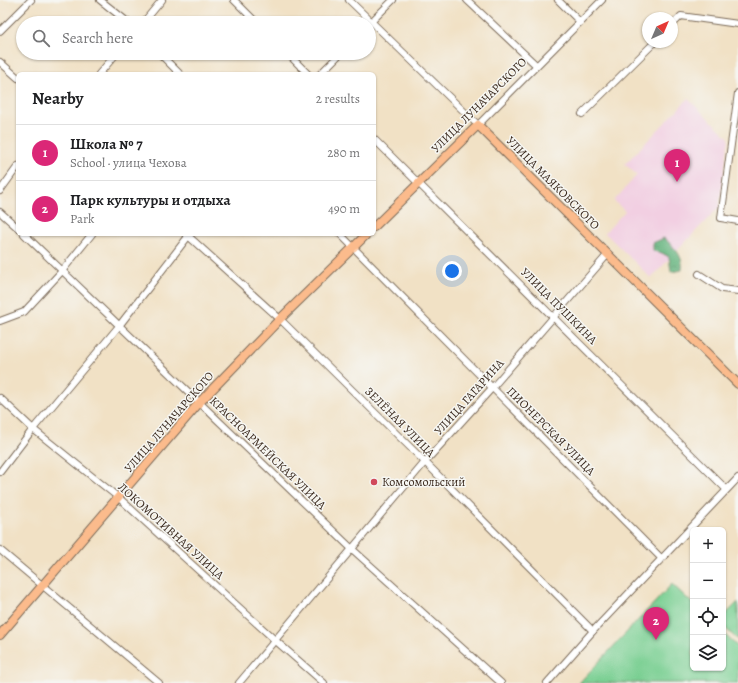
<!DOCTYPE html>
<meta charset="utf-8">
<style>
body{margin:0;font-family:Alegreya,serif;background:#f2f2f2;color:#202124}
.controls{position:absolute;right:12px;bottom:12px;display:grid;overflow:hidden;border-radius:6px;box-shadow:0 1px 3px #0004}
.controls button{width:36px;height:36px;display:grid;place-items:center;padding:0;border:0;border-bottom:1px solid #e0e0e0;background:#fff;color:#202124;font:20px sans-serif}
.compass{position:absolute;left:642px;top:12px;width:36px;height:36px;border-radius:50%;background:#fff;box-shadow:0 1px 3px #0004;rotate:44deg}
.you{position:absolute;left:452px;top:271px;width:14px;height:14px;margin:-10px;border:3px solid #fff;border-radius:50%;background:#1a73e8;box-shadow:0 0 0 6px #1a73e833}
.badge{display:grid;place-items:center;width:26px;height:26px;border-radius:50%;background:#db2777;color:#fff;font-size:13px;font-weight:700}
.pin{position:absolute;translate:-50% -33px;filter:drop-shadow(0 1px 2px #0008)}
.pin::after{content:'';position:absolute;top:21px;width:14px;height:12px;background:inherit;clip-path:polygon(0 0,100% 0,50% 100%)}
.list{margin:0;padding:0;list-style:none}
h2{display:flex;justify-content:space-between;align-items:center;height:52px;margin:0;padding:0 16px;font-size:17px}
h2 small{font-size:13px;font-weight:400;color:#757577}
.list li{display:grid;grid-template-columns:26px 1fr auto;gap:12px;align-items:center;box-sizing:border-box;height:56px;padding:0 16px;border-top:1px solid #e0e0e0}
.list b{display:block;font-size:15px;white-space:nowrap}
.list p{margin:0;font-size:13px;white-space:nowrap;color:#757577}
.list em{font-size:13px;font-style:normal;color:#757577}
.icon{flex:none;width:22px;height:22px;fill:none;stroke:currentColor;stroke-width:2;stroke-linecap:round;stroke-linejoin:round}
.map{position:relative;flex:none;width:738px;height:683px;overflow:hidden}
.search{position:absolute;background:#fff;box-shadow:0 1px 3px #0004;left:16px;top:16px;width:360px;height:44px;display:flex;align-items:center;gap:10px;box-sizing:border-box;padding:0 14px;border-radius:22px;color:#757577;font-size:15px}
.panel{position:absolute;background:#fff;box-shadow:0 1px 3px #0004;left:16px;top:72px;width:360px;height:164px;border-radius:6px}
.map>svg:first-child{display:block}
</style>
<div class="map">
<svg width="738" height="683" viewBox="0 0 738 683">
<defs>
<pattern id="forest-crowns" width="20" height="18" patternUnits="userSpaceOnUse"><rect width="20" height="18" fill="#62b27c"/><path d="M2 6a3 3 0 1 1 6 0M12 15a3 3 0 1 1 6 0" fill="none" stroke="#529165"/></pattern>
</defs>
<rect width="100%" height="100%" fill="#f6f6f2"/>
<filter id="ink" filterUnits="userSpaceOnUse"><feTurbulence type="fractalNoise" baseFrequency=".025" numOctaves="2"/><feDisplacementMap in="SourceGraphic" scale="8" xChannelSelector="R" yChannelSelector="G"/><feConvolveMatrix kernelMatrix="1 2 1 2 8 2 1 2 1" color-interpolation-filters="sRGB"/></filter>
<filter id="wash" filterUnits="userSpaceOnUse"><feTurbulence type="fractalNoise" baseFrequency=".012" numOctaves="4" result="noise"/><feDisplacementMap in="SourceGraphic" scale="16" xChannelSelector="R" yChannelSelector="G"/><feGaussianBlur stdDeviation="0.9" result="paint"/><feColorMatrix in="noise" values="0 0 0 0 0 0 0 0 0 0 0 0 0 0 0 0 0 1.4 0 .05"/><feComposite in="paint" operator="in"/></filter>
<g filter="url(#wash)">
<rect width="100%" height="100%" fill="#f1e1c5"/>
<polygon fill="#f2cfe2" points="688,99 729,138 719,207 651,278 605,233 625,211 614,201 637,175 625,164"/>
<path fill="url(#forest-crowns)" stroke="#4e6e4d" d="M664 238C674 247 684 256 682 270L671 272 669 257 662 253 653 251V243Z"/>
<g fill="#79cf92" stroke="#5a7c58">
<polygon points="672,584 693,604 693,668 723,668 723,633 738,647 738,683 579,683"/>
<polygon points="738,602 738,640 723,626 723,617"/>
</g>
</g>
<g filter="url(#ink)">
<g fill="none" stroke-linecap="round" stroke-linejoin="round">
<defs>
<g id="minor">
<polyline points="100,0 129,23"/>
<polyline points="234,0 257,23"/>
<polyline points="349,0 478,125 602,0"/>
<polyline points="467,0 536,65"/>
<polyline points="558,0 580,22"/>
<polyline points="143,23 162,0"/>
<polyline points="369,24 393,0"/>
<polyline points="672,25 681,16 738,24"/>
<polyline points="0,31 31,0"/>
<polyline points="159,53 180,74"/>
<polyline points="287,53 308,74"/>
<polyline points="0,62 18,78"/>
<polyline points="99,74 117,53"/>
<polyline points="320,74 341,53"/>
<polyline points="738,93 721,218 738,221"/>
<polyline points="582,114 655,42"/>
<polyline points="374,139 726,489"/>
<polyline points="0,191 18,166"/>
<polyline points="0,212 18,228"/>
<polyline points="24,234 352,549 501,683"/>
<polyline points="186,234 280,319 425,462 593,631"/>
<polyline points="340,234 662,559"/>
<polyline points="699,274 722,289 738,291"/>
<polyline points="0,321 24,312 62,271 92,234"/>
<polyline points="0,398 33,429 119,498 276,641 324,683"/>
<polyline points="0,472 33,429 119,326 190,234"/>
<polyline points="0,550 159,683"/>
<polyline points="239,683 425,462 492,388 608,254"/>
<polyline points="547,683 593,631 738,478"/>
</g>
<g id="major">
<polyline points="374,227 478,125 738,384"/>
<polyline points="0,635 199,403 280,319 367,234"/>
</g>
</defs>
<use href="#minor" stroke="#7b6a58" stroke-width="8"/>
<use href="#major" stroke="#7b6a58" stroke-width="10"/>
<use href="#minor" stroke="#fff" stroke-width="6"/>
<use href="#major" stroke="#fbbb8c" stroke-width="8"/>
</g>
</g>
<circle fill="#d1495b" stroke="#f6f6f2" stroke-width="1.5" cx="374" cy="482" r="4"/>
<g text-anchor="middle" stroke-width="3" stroke-linejoin="round" paint-order="stroke">
<g font-size="12" fill="#3b2a1e" stroke="#f6f6f2">
<text transform="translate(479 105) rotate(-45)" y="4">УЛИЦА ЛУНАЧАРСКОГО</text>
<text transform="translate(553 183) rotate(45)" y="4">УЛИЦА МАЯКОВСКОГО</text>
<text transform="translate(559 306) rotate(45)" y="4">УЛИЦА ПУШКИНА</text>
<text transform="translate(469 397) rotate(-48)" y="4">УЛИЦА ГАГАРИНА</text>
<text transform="translate(169 422) rotate(-49)" y="4">УЛИЦА ЛУНАЧАРСКОГО</text>
<text transform="translate(400 422) rotate(45)" y="4">ЗЕЛЁНАЯ УЛИЦА</text>
<text transform="translate(551 431) rotate(45)" y="4">ПИОНЕРСКАЯ УЛИЦА</text>
<text transform="translate(268 453) rotate(44)" y="4">КРАСНОАРМЕЙСКАЯ УЛИЦА</text>
<text transform="translate(171 531) rotate(42)" y="4">ЛОКОМОТИВНАЯ УЛИЦА</text>
</g>
<g font-size="12" fill="#3b2a1e" stroke="#f6f6f2" text-anchor="start">
<text x="382" y="486">Комсомольский</text>
</g>
</g>
</svg>
<div class="controls">
<button>+</button>
<button>−</button>
<button><svg class="icon" aria-label="locate" viewBox="0 0 24 24"><circle cx="12" cy="12" r="6"/><path d="M12 2v4M12 18v4M2 12h4M18 12h4"/></svg></button>
<button><svg class="icon" aria-label="layers" viewBox="0 0 24 24"><path d="M12 4l9 5-9 5-9-5zM3 14l9 5 9-5"/></svg></button>
</div>
<svg class="compass" viewBox="-18 -18 36 36"><path d="M0-13l5 13h-10z" fill="#e53935"/><path d="M0 13l5-13h-10z" fill="#757577"/></svg>
<div class="you"></div>
<div class="pin badge" style="left:677px;top:182px">1</div>
<div class="pin badge" style="left:656px;top:640px">2</div>
<div class="search"><svg class="icon" aria-label="search" viewBox="0 0 24 24"><circle cx="10" cy="10" r="6"/><path d="M15 15l6 6"/></svg>Search here</div>
<section class="panel">
<h2>Nearby<small>2 results</small></h2>
<ul class="list">
<li><span class="badge">1</span><div><b>Школа № 7</b><p>School · улица Чехова</p></div><em>280 m</em></li>
<li><span class="badge">2</span><div><b>Парк культуры и отдыха</b><p>Park</p></div><em>490 m</em></li>
</ul>
</section>
</div>
